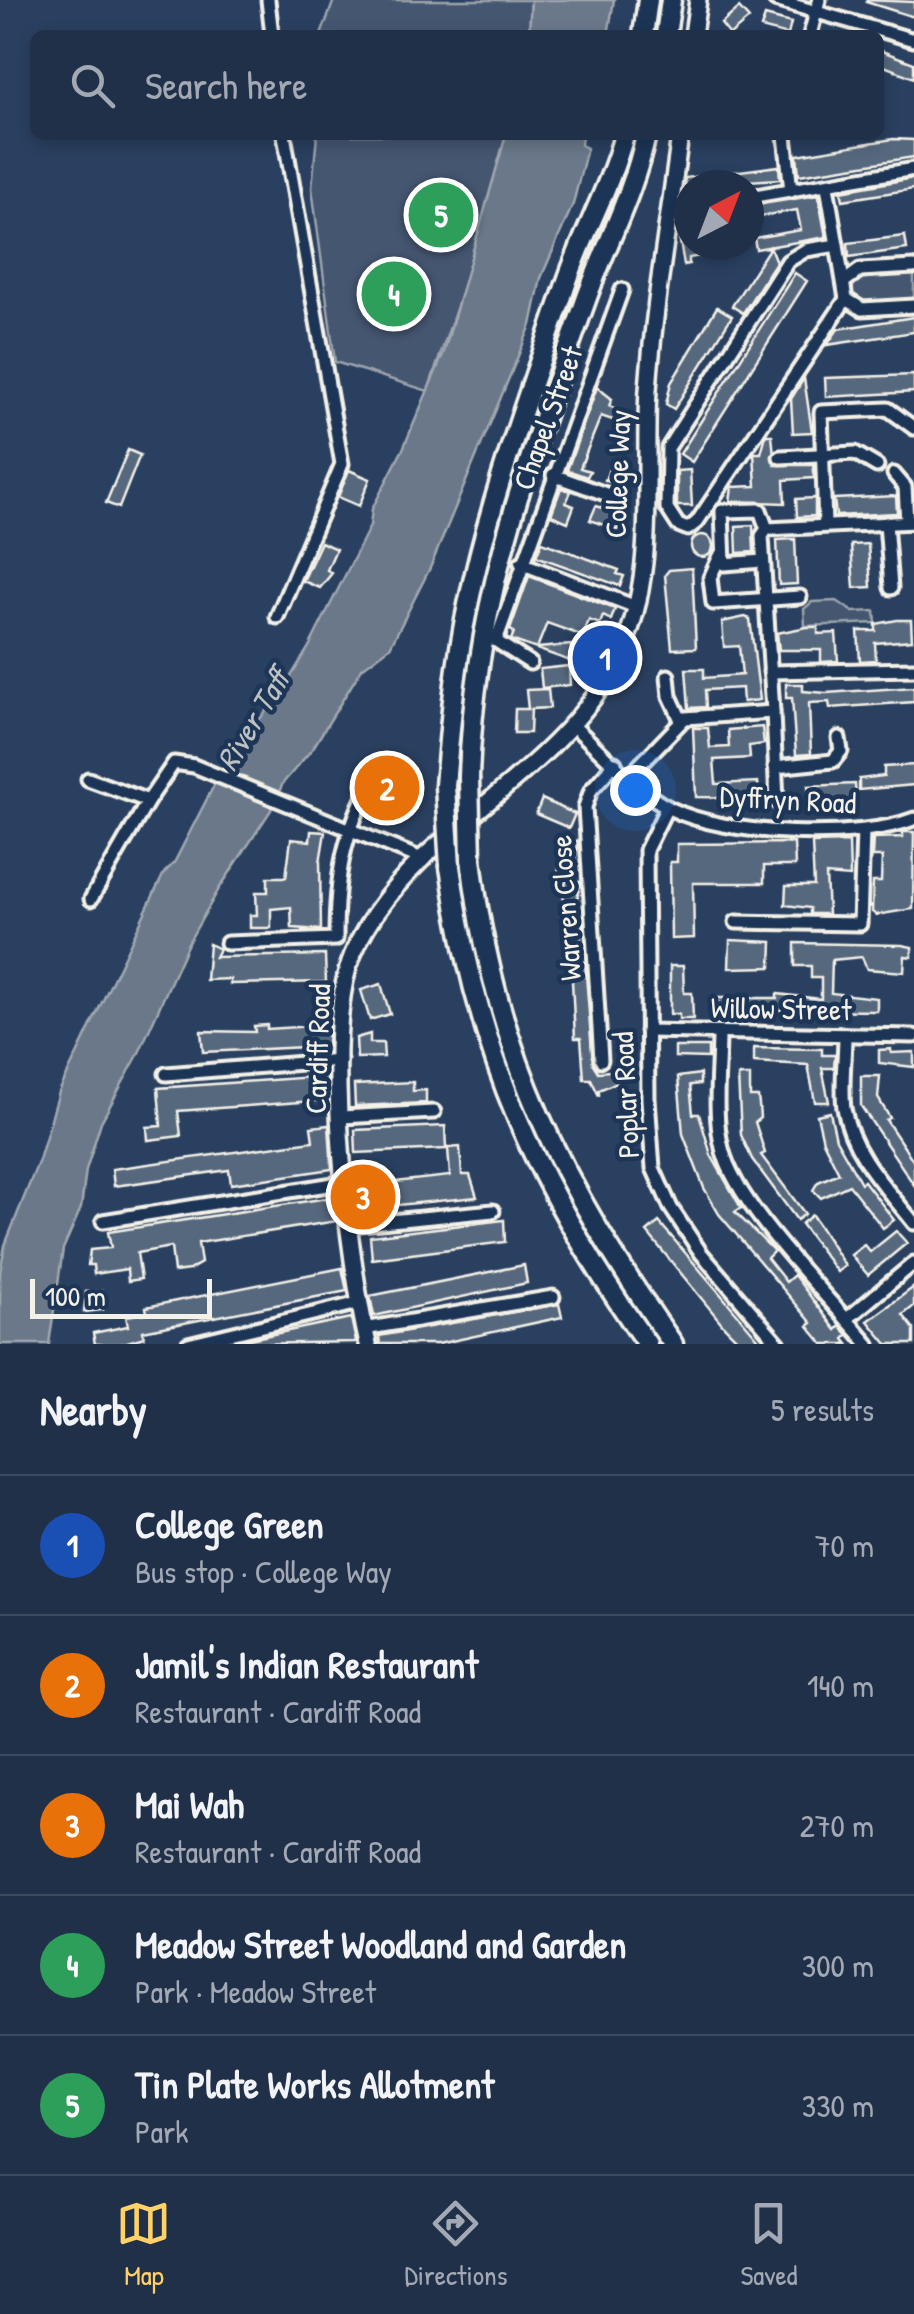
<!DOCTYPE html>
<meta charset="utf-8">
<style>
body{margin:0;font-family:"Patrick Hand",sans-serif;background:#2d3c52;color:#f1f3f6}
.compass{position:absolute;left:674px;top:170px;width:90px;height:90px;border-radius:50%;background:#203048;box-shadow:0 5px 15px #0003;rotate:42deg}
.scale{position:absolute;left:30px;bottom:25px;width:182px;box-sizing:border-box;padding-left:10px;border:5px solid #f4f1e8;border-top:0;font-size:28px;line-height:35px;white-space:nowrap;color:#f4f1e8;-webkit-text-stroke:8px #1d3557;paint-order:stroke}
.you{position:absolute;left:635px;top:790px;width:35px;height:35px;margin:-25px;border:8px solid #fff;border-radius:50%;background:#1a73e8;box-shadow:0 0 0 15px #1a73e833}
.badge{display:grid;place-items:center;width:65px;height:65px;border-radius:50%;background:#ffd166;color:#fff;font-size:32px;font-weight:700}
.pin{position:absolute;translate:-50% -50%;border:5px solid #fff;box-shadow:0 2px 10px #0006}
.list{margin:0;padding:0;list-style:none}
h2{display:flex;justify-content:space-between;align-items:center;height:130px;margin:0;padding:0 40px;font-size:42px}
h2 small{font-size:32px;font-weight:400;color:#a2a9b4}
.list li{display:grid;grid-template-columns:65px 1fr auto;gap:30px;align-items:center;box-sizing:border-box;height:140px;padding:0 40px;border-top:2px solid #3d4b60}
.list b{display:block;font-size:38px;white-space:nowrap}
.list p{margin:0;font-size:32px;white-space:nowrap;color:#a2a9b4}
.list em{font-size:32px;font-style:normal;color:#a2a9b4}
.icon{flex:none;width:55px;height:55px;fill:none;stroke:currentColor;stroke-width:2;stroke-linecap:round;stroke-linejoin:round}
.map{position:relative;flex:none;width:914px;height:1344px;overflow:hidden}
.search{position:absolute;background:#203048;box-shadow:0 5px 15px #0003;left:30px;right:30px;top:30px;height:110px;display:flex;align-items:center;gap:25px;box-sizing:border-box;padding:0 35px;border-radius:15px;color:#a2a9b4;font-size:38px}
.sheet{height:830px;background:#203048}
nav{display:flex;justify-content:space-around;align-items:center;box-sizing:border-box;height:140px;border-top:2px solid #3d4b60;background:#203048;font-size:28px;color:#a2a9b4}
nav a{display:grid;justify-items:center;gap:5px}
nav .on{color:#ffd166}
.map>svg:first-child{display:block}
</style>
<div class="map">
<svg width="914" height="1344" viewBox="0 0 914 1344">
<rect width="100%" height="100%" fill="#2a4060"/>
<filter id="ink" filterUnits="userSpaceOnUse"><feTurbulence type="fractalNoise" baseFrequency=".01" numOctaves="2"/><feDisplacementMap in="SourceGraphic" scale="20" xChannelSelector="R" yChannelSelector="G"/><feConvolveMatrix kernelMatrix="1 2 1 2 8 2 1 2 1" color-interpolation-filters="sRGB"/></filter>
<g filter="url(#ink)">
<g fill="#445771" stroke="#9ca4ac" stroke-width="2.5">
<polygon points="334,0 531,0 529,35 321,35"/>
<polygon points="317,135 506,135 479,242 428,391 335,362 312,188"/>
<polygon points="906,271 914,275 914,301 859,304 852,296 854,280"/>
<polygon points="837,601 853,612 875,611 876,623 805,626 804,609 812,602"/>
</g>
<g fill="#6a788a" stroke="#a1a8b0" stroke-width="2.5">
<polygon points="531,0 614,0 608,35 529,35"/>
<polygon points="506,135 582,135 581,145 587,148 573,204 541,278 531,325 430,568 390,647 362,668 313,748 283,783 271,810 219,889 188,943 138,1055 101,1122 86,1170 81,1208 63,1249 49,1344 0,1344 0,1272 5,1245 39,1160 59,1092 164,873 174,863 227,760 282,691 309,647 370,526 372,509 403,449 444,352"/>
</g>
<g fill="#56677d" stroke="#f4f1e8" stroke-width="2.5">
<polygon points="867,0 914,2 914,17 866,2"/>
<polygon points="739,8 749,19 730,35 721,24"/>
<polygon points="765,16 791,23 788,35 761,28"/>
<polygon points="879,50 914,63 914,78 879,64"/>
<polygon points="893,139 914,140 914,157 799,175 797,155"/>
<polygon points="779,166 780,179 684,185 685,178"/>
<polygon points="914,178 914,189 843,200 841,191"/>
<polygon points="818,195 826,237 756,249 754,238 801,230 797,210 749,218 749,206"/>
<polygon points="689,234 689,245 728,245 728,251 689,258 689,264 684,265 679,236"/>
<polygon points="905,236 907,249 849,257 848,243"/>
<polygon points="770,247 776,262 743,313 732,306"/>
<polygon points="795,273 807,281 692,462 680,454"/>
<polygon points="717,307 732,316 674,409 666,404 671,383"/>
<polygon points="914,317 914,332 827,345 838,329"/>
<polygon points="914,375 914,392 826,397 825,378"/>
<polygon points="804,378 812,432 793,433 791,399"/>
<polygon points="597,387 612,399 609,406 624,412 621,423 601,416 580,468 590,471 587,477 567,470"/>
<polygon points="766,435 772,435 775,465 813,465 814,478 784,480 785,503 730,501 732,487 756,486 754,453 761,453"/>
<polygon points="128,450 140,455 119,508 106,503"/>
<polygon points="611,464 635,472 632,481 619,477 616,484 605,480"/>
<polygon points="349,470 370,479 359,506 338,497"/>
<polygon points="690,470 692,506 677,506 677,471"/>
<polygon points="561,488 571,491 566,503 574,506 568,522 551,515"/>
<polygon points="896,496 897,513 836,516 834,499"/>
<polygon points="815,498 815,516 797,517 796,499"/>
<polygon points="596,506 622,515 617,530 590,520"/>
<polygon points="753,525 754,552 737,553 736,526"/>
<circle cx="702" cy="546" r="11"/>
<polygon points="795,539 797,584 779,585 777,540"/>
<polygon points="321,542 336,549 327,570 332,573 320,588 303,581"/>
<polygon points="542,542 619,570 617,574 624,576 620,586 536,556"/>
<polygon points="868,544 871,587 854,588 851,545"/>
<polygon points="692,568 696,648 672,649 665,575 669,570"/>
<polygon points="529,576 615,609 611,620 603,616 600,624 589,620 583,636 547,623 537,648 571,645 573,662 511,640 514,632 510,630"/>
<polygon points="745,617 750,619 760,700 743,702 742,688 705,690 706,707 689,708 686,669 704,669 704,678 742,675 739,646 724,647 722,622"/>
<polygon points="897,620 911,620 912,640 875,643 876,660 860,661 858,631 876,631 876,624"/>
<polygon points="807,627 818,627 818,634 836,633 838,661 821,662 821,650 779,650 777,633"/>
<polygon points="569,666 570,685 542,688 540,669"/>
<polygon points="786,684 803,684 803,691 826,693 914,687 914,702 830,708 829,702 809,703 811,754 796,755 792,698 786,698"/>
<polygon points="548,689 550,708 531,709 530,733 514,733 515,709 528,709 526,690"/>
<polygon points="762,727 764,744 749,746 750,758 714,760 716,784 758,782 759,798 696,797 693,728 708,728 710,748 729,747 728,730"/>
<polygon points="383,765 400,770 397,780 414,785 404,801 374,796"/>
<polygon points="914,765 914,785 859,790 859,779 884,776 884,767"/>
<polygon points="855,784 856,801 810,803 808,786"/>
<polygon points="542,799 575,814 569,828 536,814"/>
<polygon points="311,831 325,832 320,862 321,930 292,928 291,907 271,909 271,928 250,928 250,915 257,915 256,892 268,892 268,877 286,877 291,839 310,841"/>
<polygon points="903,832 914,832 913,909 876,915 872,912 873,882 881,882 882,857 872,857 873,838 903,837"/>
<polygon points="563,839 578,841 573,876 558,874"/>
<polygon points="849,842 850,877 826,875 828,914 810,914 810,908 785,905 786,886 814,886 812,843"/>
<polygon points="794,843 795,866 764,866 764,883 693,883 694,938 671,939 670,862 677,862 677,844"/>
<polygon points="566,880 580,882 575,916 561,914"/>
<polygon points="569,920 583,922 578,957 563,955"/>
<polygon points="730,940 772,942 771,967 729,968"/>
<polygon points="795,943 902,945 912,947 912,957 905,956 904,972 867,969 862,957 832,960 831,993 877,998 877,1011 718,1009 718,998 777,998 777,994 821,999 821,978 811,978 811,966 795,966"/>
<polygon points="209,944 219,949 215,957 325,955 326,982 230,984 230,979 206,980"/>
<polygon points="571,962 585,962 593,1064 598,1072 623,1070 624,1079 599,1090 599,1096 591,1079 584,1079 581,1038 575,1038"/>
<polygon points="670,966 683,966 684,993 692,993 693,1019 679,1019 679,1014 670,1014"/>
<polygon points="381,984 390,1014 370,1020 361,990"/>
<polygon points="267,1025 267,1029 328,1025 327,1046 203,1052 201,1031 255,1032 254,1026"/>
<polygon points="370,1034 370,1043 383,1043 384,1057 357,1058 356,1038"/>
<polygon points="675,1047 708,1047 708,1058 675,1057"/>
<polygon points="754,1048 822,1049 822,1055 835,1055 834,1068 822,1068 829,1102 815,1102 808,1065 754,1062"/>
<polygon points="891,1049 891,1053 914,1052 914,1067 879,1063 879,1050"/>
<polygon points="700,1074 700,1084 690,1085 693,1114 699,1114 711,1155 741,1208 735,1212 774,1251 767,1258 786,1282 794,1275 836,1330 840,1326 848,1335 844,1339 848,1344 823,1344 808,1326 812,1323 719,1214 704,1188 683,1134 678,1077"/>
<polygon points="327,1076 327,1100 178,1111 181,1136 148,1140 147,1127 161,1126 158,1088"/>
<polygon points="738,1076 750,1076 750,1097 758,1097 759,1105 760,1118 755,1122 765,1153 761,1155 805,1214 797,1220 752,1159 741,1135"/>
<polygon points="861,1076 880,1076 878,1098 890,1118 886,1120 914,1162 914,1185 861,1106"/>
<polygon points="413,1082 413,1091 426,1090 426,1103 355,1106 354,1085"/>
<polygon points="830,1112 836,1139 861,1183 864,1181 894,1220 883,1228 849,1185 821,1198 813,1190 818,1182 839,1173 823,1141 817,1115"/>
<polygon points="329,1125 332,1169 231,1184 229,1170 114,1186 112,1169 313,1141 311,1127"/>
<polygon points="445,1126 446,1149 356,1153 355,1130"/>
<polygon points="460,1147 462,1175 470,1175 477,1197 359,1209 357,1186 450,1176 448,1148"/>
<polygon points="334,1197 337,1221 198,1243 201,1263 189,1270 174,1272 171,1247 137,1253 141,1279 128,1281 127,1269 94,1274 93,1265 88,1265 90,1250 111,1248 108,1232"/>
<polygon points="812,1215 845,1266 837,1272 801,1224"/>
<polygon points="504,1220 505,1242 372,1259 370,1236"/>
<polygon points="659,1222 758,1338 751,1344 742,1344 724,1326 647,1232"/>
<polygon points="896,1231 907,1243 868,1275 851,1255 864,1245 870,1252"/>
<polygon points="524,1265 527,1283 374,1316 370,1296"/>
<polygon points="342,1268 347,1291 143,1331 144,1337 121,1344 95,1344 93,1333 128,1326 126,1316 147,1313 146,1307"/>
<polygon points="914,1287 914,1306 903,1315 914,1329 914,1344 887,1344 868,1321"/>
<polygon points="102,1291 103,1310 84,1312 86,1292"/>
<polygon points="559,1304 562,1317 438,1344 380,1344 379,1336"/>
<polygon points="351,1318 356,1342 246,1344 245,1340"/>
</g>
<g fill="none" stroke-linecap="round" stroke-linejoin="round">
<defs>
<g id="minor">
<polyline points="268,0 272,35"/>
<polyline points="775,0 914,40"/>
<polyline points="810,35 819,0"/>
<polyline points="785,135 791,191"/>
<polyline points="827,186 846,299 862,309 914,306"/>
<polyline points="749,197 914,169"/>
<polyline points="671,207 689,205"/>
<polyline points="837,245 806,250 788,261 668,448 667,508 678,525 688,529 697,522 846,299"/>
<polyline points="844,282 860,270 914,267"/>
<polyline points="780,457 855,453 877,466"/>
<polyline points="894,474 905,487 907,522"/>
<polyline points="553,475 611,496"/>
<polyline points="886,523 891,588"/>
<polyline points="825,525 821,412 888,409 914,428"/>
<polyline points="720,556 710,578 713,603 800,597"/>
<polyline points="763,561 724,564 722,511 760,510 767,529"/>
<polyline points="521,563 636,607"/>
<polyline points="277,617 342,464 284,135"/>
<polyline points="530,663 496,641 622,290"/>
<polyline points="770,672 914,669"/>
<polyline points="668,676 670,696 681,720"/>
<polyline points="773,712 777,802"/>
<path d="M571 724C602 751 634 790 671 809 725 836 858 841 914 819"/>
<polyline points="775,767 833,761 841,751 839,738"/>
<polyline points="629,776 685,718 773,712 762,536 767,529 914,522"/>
<polyline points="88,779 148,801 174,763 194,766 422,859"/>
<polyline points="667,807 646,850 648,1099 653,1168 671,1208 701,1253 779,1344"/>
<polyline points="91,899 148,801"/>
<polyline points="736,922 860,924 863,831"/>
<path d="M227 943 336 939C336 875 343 835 373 778"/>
<polyline points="647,1031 914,1036"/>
<path d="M719 1033C719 1070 713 1113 722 1148 735 1205 828 1296 868 1344"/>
<path d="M845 1035C845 1059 841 1085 844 1108 851 1153 887 1189 914 1223"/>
<polyline points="601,1060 585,807 591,790 615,763"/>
<polyline points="166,1074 340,1060"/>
<polyline points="342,1117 434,1112"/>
<polyline points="103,1221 346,1182"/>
<polyline points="350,1225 493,1211"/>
<polyline points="847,1319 914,1263"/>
<polyline points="364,1329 553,1297"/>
<polyline points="188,1344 359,1303"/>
</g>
<g id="major">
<polyline points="693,35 698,0"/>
<path d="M368 1344C348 1258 324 1051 348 968 361 925 392 888 424 857 490 796 577 741 618 658 659 577 643 477 648 390 654 305 669 220 680 135"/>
</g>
<g id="highway">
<polyline points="643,35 648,0"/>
<polyline points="666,35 671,0"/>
<path d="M469 778C474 600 527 465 586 300 606 244 634 193 646 135"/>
<path d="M445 786C450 726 455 665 468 605 490 496 531 389 566 284 583 233 610 187 624 135"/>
<path d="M471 859C494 1053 562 1185 673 1344"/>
<path d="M450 867C477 1058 537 1187 647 1344"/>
</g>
</defs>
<use href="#minor" stroke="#f4f1e8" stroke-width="19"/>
<use href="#major" stroke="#f4f1e8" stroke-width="22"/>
<use href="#highway" stroke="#f4f1e8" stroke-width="25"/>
<use href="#minor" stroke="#1d3557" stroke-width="11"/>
<use href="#major" stroke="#1d3557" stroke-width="15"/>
<use href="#highway" stroke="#1d3557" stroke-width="18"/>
<defs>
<g id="highway-bridge">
<polyline points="469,778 471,859"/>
<polyline points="445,786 450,867"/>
</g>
</defs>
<use href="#highway-bridge" stroke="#f4f1e8" stroke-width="25" stroke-linecap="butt"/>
<use href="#highway-bridge" stroke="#1d3557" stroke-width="18"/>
</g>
</g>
<g text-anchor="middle" stroke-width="9" stroke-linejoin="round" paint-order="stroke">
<g font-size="30" fill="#f4f1e8" stroke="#1d3557">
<text transform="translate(548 418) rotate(-70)" y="10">Chapel Street</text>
<text transform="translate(618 474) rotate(-88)" y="10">College Way</text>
<text transform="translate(788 800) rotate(3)" y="10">Dyffryn Road</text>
<text transform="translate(566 908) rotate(-94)" y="10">Warren Close</text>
<text transform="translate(781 1009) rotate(1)" y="10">Willow Street</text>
<text transform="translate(318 1049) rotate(-88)" y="10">Cardiff Road</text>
<text transform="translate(626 1095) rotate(-93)" y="10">Poplar Road</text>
</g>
<g font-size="32" font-style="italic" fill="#bdc1c2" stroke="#1d3557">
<text transform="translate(253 720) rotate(-59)" y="11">River Taff</text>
</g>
</g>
</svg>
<svg class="compass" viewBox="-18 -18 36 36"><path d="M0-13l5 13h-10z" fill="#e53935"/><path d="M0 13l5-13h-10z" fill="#a2a9b4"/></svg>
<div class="scale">100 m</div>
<div class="you"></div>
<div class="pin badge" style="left:605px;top:658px;background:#1a4fb4">1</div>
<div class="pin badge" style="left:387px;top:788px;background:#e8710a">2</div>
<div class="pin badge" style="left:363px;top:1197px;background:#e8710a">3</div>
<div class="pin badge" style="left:394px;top:294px;background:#2e9e5b">4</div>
<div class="pin badge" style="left:441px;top:215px;background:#2e9e5b">5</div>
<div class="search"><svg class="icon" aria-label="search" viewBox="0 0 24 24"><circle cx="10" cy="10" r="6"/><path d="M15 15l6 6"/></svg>Search here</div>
</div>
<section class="sheet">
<h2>Nearby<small>5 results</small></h2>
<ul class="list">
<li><span class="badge" style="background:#1a4fb4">1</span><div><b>College Green</b><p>Bus stop · College Way</p></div><em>70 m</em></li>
<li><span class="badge" style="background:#e8710a">2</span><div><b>Jamil's Indian Restaurant</b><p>Restaurant · Cardiff Road</p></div><em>140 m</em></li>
<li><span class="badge" style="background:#e8710a">3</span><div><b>Mai Wah</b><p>Restaurant · Cardiff Road</p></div><em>270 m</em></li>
<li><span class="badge" style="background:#2e9e5b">4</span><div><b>Meadow Street Woodland and Garden</b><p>Park · Meadow Street</p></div><em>300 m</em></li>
<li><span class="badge" style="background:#2e9e5b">5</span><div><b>Tin Plate Works Allotment</b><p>Park</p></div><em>330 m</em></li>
</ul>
</section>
<nav>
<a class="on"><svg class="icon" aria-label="map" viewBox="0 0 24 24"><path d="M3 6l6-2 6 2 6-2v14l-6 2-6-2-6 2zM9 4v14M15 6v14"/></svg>Map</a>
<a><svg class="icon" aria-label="directions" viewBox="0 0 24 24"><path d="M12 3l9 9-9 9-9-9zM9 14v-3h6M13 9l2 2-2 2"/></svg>Directions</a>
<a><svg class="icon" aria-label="saved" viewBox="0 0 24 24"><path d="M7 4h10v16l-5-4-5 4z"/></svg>Saved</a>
</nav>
